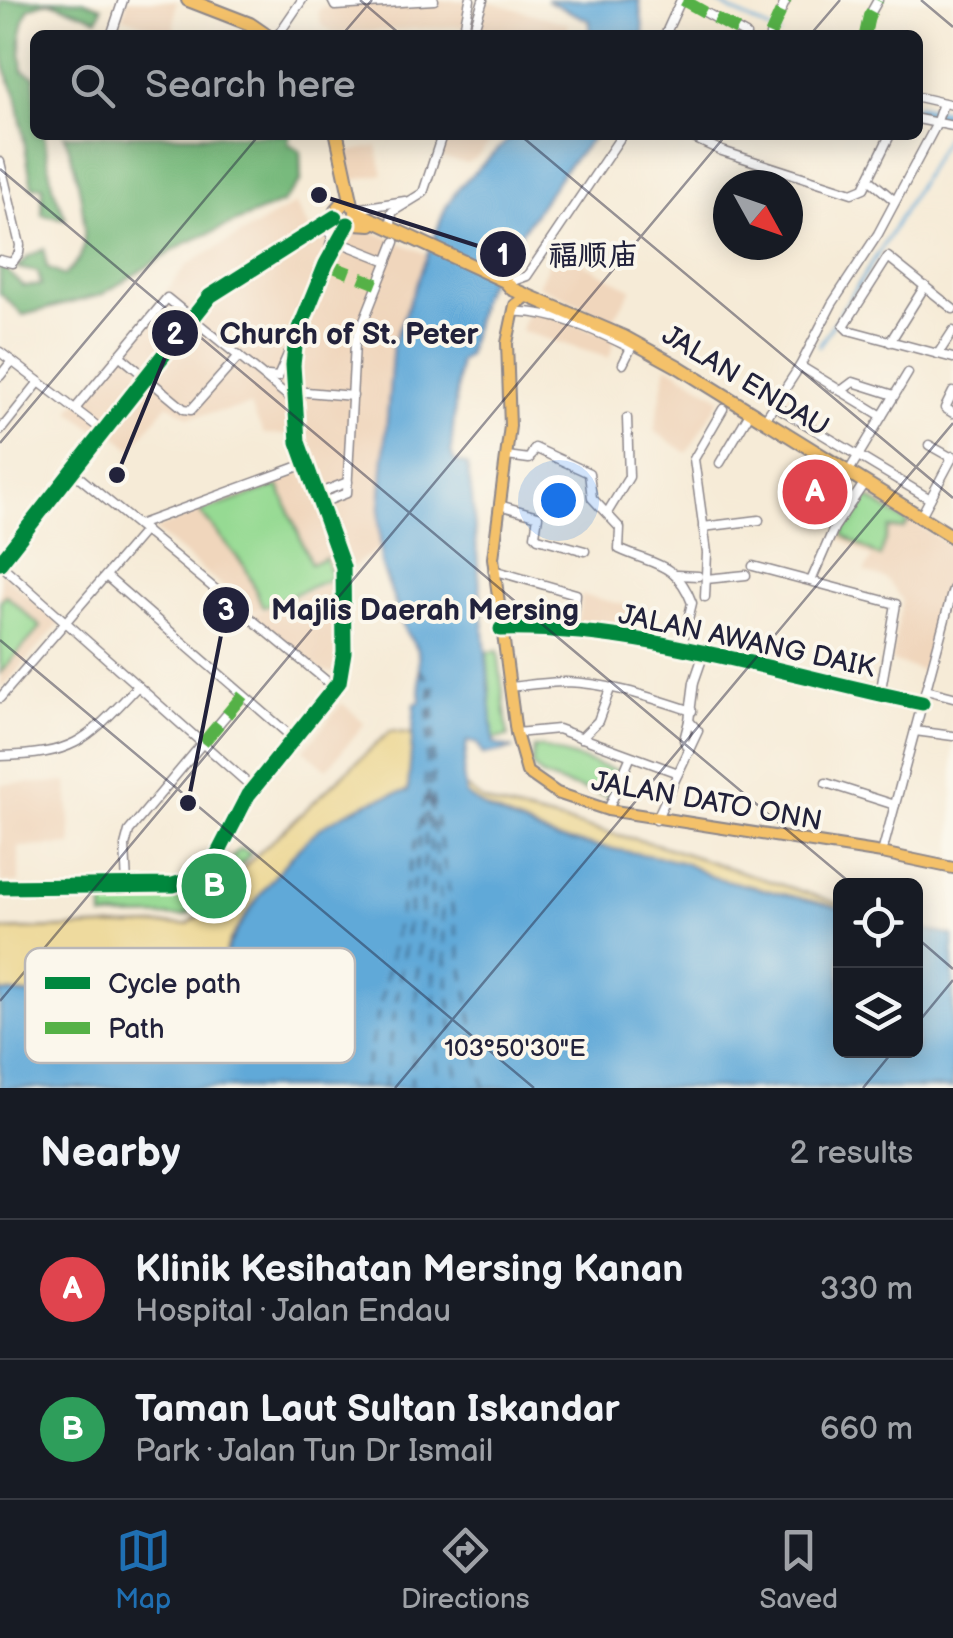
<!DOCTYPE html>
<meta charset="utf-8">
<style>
body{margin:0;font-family:"Balsamiq Sans","LXGW WenKai TC",sans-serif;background:#20242c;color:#f1f3f6}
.controls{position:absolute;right:30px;bottom:30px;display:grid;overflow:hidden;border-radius:15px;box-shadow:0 5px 25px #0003}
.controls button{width:90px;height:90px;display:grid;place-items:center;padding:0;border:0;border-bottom:2px solid #363941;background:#171b24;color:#f1f3f6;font:50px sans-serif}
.compass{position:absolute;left:713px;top:170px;width:90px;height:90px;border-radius:50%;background:#171b24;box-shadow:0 5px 25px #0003;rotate:130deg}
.you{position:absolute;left:558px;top:500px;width:35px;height:35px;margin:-25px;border:8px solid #fff;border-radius:50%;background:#1a73e8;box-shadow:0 0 0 15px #1a73e833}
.badge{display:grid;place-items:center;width:65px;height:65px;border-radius:50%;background:#1f6fb2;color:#fff;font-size:32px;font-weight:700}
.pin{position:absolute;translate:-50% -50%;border:5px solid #fff;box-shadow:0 2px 10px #0006}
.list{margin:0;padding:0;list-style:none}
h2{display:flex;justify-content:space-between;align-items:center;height:130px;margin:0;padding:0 40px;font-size:42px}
h2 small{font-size:32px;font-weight:400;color:#9ea1a6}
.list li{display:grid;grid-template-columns:65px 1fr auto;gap:30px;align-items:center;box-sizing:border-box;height:140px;padding:0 40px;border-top:2px solid #363941}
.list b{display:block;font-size:38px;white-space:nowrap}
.list p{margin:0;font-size:32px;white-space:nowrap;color:#9ea1a6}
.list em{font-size:32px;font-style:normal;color:#9ea1a6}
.icon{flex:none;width:55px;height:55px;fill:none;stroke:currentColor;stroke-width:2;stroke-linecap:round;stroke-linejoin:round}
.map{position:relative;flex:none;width:953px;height:1088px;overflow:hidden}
.search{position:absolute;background:#171b24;box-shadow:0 5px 25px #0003;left:30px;right:30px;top:30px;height:110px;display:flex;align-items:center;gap:25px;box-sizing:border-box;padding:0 35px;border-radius:15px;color:#9ea1a6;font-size:38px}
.sheet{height:410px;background:#171b24}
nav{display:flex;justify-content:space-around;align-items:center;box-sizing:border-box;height:140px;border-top:2px solid #363941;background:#171b24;font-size:28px;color:#9ea1a6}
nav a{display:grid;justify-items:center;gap:5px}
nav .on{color:#1f6fb2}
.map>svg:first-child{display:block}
</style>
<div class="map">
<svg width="953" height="1088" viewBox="0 0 953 1088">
<rect width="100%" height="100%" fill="#fbf7ec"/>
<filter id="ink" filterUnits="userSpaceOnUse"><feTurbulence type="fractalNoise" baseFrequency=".01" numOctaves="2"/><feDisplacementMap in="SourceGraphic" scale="20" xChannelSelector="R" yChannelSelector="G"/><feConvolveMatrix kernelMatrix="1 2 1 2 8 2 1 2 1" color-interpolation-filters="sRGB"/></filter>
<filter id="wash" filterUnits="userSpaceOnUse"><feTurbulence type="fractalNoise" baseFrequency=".0048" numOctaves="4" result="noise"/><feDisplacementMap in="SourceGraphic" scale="40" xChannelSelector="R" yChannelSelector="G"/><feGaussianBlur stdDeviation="2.25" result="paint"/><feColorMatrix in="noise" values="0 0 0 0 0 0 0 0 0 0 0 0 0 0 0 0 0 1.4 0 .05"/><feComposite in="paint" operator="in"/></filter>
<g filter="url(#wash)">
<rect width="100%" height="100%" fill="#f6ebd7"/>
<g fill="#f0d6bc">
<polygon points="128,0 176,1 174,35 123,17"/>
<polygon points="397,0 472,0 467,26 334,33 321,25 318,11 322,7"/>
<polygon points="484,0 569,24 565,35 474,35"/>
<polygon points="445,135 497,135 476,158 466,163 438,157"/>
<polygon points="377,146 383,174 350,181 344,153"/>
<polygon points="295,204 316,240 362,227 427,254 393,344 378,549 339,576 253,612 155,530 301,471 289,435 264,434 250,406 190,417 168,404 131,449 111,432 94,429 70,411 188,264"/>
<polygon points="556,249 632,289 613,320 538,285"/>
<polygon points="528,308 615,338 609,358 521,331"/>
<polygon points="667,365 721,398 687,453 654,431"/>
<polygon points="869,494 953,547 953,560 922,671 891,661 902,600 886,579 864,572 872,558 840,538 838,530 861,496"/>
<polygon points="1,571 59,624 0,690 0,572"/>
<polygon points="338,579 339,664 335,673 320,671 253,614"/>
<polygon points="582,595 638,608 633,635 576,627"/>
<polygon points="342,703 365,723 327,769 304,750"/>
<polygon points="67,782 72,845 19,847 19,883 0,883 0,784"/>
</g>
<g fill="#96da93" stroke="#5c7e67" stroke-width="2.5">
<polygon points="279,486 311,564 325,558 333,578 263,607 245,567 200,512"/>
<polygon points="869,498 908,523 903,529 889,528 880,557 844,536 843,530 863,500"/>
<polygon points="6,595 41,627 0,673 0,601"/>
<polygon points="498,651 508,737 493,739 487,652"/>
<polygon points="540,747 622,772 611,797 563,784 542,776 532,766 534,748"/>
<path d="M240 849 251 853 205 906 183 916 103 917V893C134 894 190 905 215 881 225 871 229 858 240 849Z"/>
</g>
<g fill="#78ba7d" stroke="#4d6e5c" stroke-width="2.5">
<path d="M0 0H81L102 7 98 19 50 1 29 8C18 28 21 49 23 71L35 76V135H44L52 185 66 219 42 215 43 186 32 187 16 92C0 70 0 28 0 0Z"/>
<path d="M64 135H290L288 143 300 151 301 181 282 203 186 243 101 295 23 315 0 293V264L23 286 41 285 38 272 17 268 28 257 44 249 47 268 64 276C69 270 77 263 80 257 92 232 75 160 64 135Z"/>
</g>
<g fill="#eeda9e" stroke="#887e6c" stroke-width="2.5">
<path d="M390 731 414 734 408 791C325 807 272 872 230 940 210 986 242 986 245 1021 229 1014 224 989 206 980L115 997H60L0 992V930L188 924 208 909 247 864Z"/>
<polygon points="463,785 482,800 495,805 659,845 840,904 840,908 712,877 684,863 556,839 481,806 466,795"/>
</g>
<g fill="#61a9d8" stroke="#42668a" stroke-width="2.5">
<polygon points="546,0 639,0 644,35 589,35 590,21"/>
<path d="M513 135H595L565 169 496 269 482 293 467 355 459 362 451 451 454 461 467 465 472 498 494 744 514 749 483 755 478 744 467 741 463 775 466 795 490 811 556 839 663 858 684 863 712 877 840 908V1050H916V927L953 936V1088H0V992L60 997H115L206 980C224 989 229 1013 245 1021L244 1010 221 971C224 935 292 848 322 827 348 810 378 797 408 791L415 704 421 701 418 650 405 631 381 563 379 519 393 344 446 207 459 187Z"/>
</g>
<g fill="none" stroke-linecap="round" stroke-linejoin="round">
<g stroke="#61a9d8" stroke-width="2.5">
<polyline points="711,0 780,35"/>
<polyline points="819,346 888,238 947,135"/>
</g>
<polyline stroke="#61a9d8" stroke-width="9" points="918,109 953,116"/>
<g stroke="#3b587a" stroke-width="2.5" stroke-dasharray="12 10" stroke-linecap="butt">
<polyline points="419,669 435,687 433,800 484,1088"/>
<polyline points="432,686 429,800 437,1088"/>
<polyline points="431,800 458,1088"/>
<polyline points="362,1088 424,801 430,688 423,674"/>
<polyline points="384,1088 426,797"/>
<polyline points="411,1088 428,791"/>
</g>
</g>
</g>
<g filter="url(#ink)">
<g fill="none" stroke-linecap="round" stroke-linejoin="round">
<defs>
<g id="minor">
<polyline points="332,0 335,6 434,0"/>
<polyline points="683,0 746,35"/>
<polyline points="465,24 470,0"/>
<polyline points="118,35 112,33 123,0"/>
<polyline points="278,35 302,0"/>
<polyline points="472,35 483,0"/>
<polyline points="665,35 681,0"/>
<polyline points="770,35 786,0"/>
<polyline points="865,35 869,16 878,0"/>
<polyline points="918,97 953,105"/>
<polyline points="918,119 953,126"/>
<polyline points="687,135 722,151 852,193 864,188 890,135"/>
<polyline points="0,162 20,245 19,253 12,263 0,260"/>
<polyline points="870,180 895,201"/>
<polyline points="355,209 405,201"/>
<polyline points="391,226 392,212 423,193 442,135"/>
<polyline points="316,234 325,230 333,234 327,255"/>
<polyline points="339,242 387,261"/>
<polyline points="513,281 527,276 622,135"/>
<polyline points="953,309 888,257 844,326 848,330 953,358"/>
<path d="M513 312C551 310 597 331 631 348"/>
<polyline points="890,342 925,286"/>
<polyline points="0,352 102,430"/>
<polyline points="938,354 953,331"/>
<polyline points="119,355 184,409 191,410 239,356"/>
<polyline points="623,364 632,346"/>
<polyline points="800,366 882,416"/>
<polyline points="0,376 12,361"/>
<polyline points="268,376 278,377 292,345"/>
<polyline points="294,391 353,396"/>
<polyline points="841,391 853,382 894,395"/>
<polyline points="953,392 945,408 953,413"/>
<polyline points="774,405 930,499"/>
<polyline points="75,409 167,298 289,397 292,404"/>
<polyline points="768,415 800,366 832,304 878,234 935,127 943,103"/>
<polyline points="0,431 39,382"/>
<polyline points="929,445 952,458"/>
<path d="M507 456 529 459 535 448 589 473 592 498 620 528 619 549C653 565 677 562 692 603L681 648"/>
<polyline points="720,463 751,411"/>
<polyline points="852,466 908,373"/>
<polyline points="73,472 335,688"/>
<polyline points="317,494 348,482"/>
<polyline points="321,503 347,493 355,343 395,242"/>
<polyline points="499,505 538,516 535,535 538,538 585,551"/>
<polyline points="607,513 629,477 627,418"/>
<polyline points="921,516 953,456"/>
<polyline points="138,525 305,464"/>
<polyline points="703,527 759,520"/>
<polyline points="0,563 210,296 335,217"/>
<polyline points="0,564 253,788"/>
<polyline points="753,566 896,604 880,695"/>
<polyline points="493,570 576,594 573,630"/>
<polyline points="677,575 698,576"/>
<polyline points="106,576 294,739"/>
<polyline points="706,579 746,575"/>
<polyline points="811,581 834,528 865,482"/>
<polyline points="705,597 707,553 694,459 723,409"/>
<path d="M501 629C644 626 783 675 922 703"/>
<path d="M510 687C528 685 548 682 566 682 609 683 652 698 692 711"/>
<polyline points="926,690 953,697"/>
<polyline points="0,698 145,530"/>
<polyline points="689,721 684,740 689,752"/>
<polyline points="915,731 953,736"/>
<polyline points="516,733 558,729 678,773"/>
<polyline points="581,738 598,721 610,689"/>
<path d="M0 756C78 754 86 740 138 686"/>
<polyline points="826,783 895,805"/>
<polyline points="608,810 630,758"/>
<polyline points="656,820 698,731 689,721 694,682 704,653"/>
<polyline points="882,853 953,589"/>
<polyline points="127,885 125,846 129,831 243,695"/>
<polyline points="0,887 173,885 202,876 212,865 248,795 339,682 344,652 343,567 298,442 293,365 296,338 326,264 348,224"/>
</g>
<polyline id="major" points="528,296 515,305 507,343 510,426 493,558 516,733 527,772 557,793 608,810 882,853 953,868"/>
<g id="highway">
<polyline points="188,0 250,24 266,35"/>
<polyline points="337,135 352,205"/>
<polyline points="342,204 335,212 339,222 371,224"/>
<polyline points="356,212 505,281 512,289 624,337 677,366 953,537"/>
</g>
</defs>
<use href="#minor" stroke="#8c8689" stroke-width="11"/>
<use href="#major" stroke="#8c8689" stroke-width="14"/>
<use href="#highway" stroke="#8c8689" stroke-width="16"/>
<use href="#minor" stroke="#fff" stroke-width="8"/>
<use href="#major" stroke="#f4c16a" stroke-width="10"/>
<use href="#highway" stroke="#f4c16a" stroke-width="12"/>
<g stroke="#55b146" stroke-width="12" stroke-dasharray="25 12" stroke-linecap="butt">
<polyline points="683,0 746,35"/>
<polyline points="770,35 786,0"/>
<polyline points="865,35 869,16 878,0"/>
<polyline points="692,137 693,135"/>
<polyline points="326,264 377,284"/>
<polyline points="203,743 243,695"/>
</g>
<defs>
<g id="cycleway">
<polyline points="0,563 210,296 335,217"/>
<path d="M501 629C644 626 783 675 922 703"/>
<polyline points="0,887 173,885 202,876 212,865 248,795 339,682 344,652 343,567 298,442 293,365 296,338 326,264 348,224"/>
</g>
</defs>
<use href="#cycleway" stroke="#fbf7ec" stroke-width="21"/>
<use href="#cycleway" stroke="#00873e" stroke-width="15"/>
</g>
</g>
<path fill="none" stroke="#22223b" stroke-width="2.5" stroke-opacity="0.45" d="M360 0 401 35M921 0 953 27M342 35 372 0M810 35 840 0M520 135 953 498M0 169 854 886M0 443 259 135M0 640 534 1088M916 937 953 969M0 1001 726 135M916 1025 953 980M395 1088 953 423M863 1088 894 1050"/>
<g text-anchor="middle" stroke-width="8" stroke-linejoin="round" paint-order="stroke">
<g font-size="28" fill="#22223b" stroke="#fbf7ec">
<text transform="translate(746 380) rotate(31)" y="10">JALAN ENDAU</text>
<text transform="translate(747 640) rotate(12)" y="10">JALAN AWANG DAIK</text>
<text transform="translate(707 800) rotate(10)" y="10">JALAN DATO ONN</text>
</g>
</g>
<rect x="25" y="948" width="330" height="115" rx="15" fill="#fbf7ec" stroke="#bab7b7" stroke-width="2.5"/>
<rect x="45" y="977" width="45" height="12" fill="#00873e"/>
<rect x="45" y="1022" width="45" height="12" fill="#55b146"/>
<g font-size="28" fill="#22223b">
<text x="108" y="993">Cycle path</text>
<text x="108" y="1038">Path</text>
</g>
<g font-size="25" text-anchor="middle" fill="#22223b" stroke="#fbf7ec" stroke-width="8" stroke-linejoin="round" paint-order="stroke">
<text x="515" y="1056">103°50'30"E</text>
</g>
<path fill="none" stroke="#22223b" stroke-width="4" d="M319 195L503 254M117 475L175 333M188 803L226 610"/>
<g fill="#22223b" stroke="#fbf7ec" stroke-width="4">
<circle cx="319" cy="195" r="10"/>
<circle cx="117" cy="475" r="10"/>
<circle cx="188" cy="803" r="10"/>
<circle cx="503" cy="254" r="25"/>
<circle cx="175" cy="333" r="25"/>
<circle cx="226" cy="610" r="25"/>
</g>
<g font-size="30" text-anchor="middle" font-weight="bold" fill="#fff">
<text x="503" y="265">1</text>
<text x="175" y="344">2</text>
<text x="226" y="620">3</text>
</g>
<g font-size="30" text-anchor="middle" font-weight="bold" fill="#22223b" stroke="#fbf7ec" stroke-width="8" stroke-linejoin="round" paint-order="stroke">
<text x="593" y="265">福顺庙</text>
<text x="349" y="344">Church of St. Peter</text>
<text x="425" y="620">Majlis Daerah Mersing</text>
</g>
</svg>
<div class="controls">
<button><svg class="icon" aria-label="locate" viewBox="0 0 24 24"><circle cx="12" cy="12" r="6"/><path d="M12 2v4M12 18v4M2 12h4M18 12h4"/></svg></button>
<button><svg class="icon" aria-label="layers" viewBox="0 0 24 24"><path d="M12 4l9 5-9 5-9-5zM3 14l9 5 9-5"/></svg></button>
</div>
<svg class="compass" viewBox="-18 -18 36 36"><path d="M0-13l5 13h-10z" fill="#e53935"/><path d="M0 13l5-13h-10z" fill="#9ea1a6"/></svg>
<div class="you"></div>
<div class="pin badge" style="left:815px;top:492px;background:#e0444e">A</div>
<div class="pin badge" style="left:214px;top:886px;background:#2e9e5b">B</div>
<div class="search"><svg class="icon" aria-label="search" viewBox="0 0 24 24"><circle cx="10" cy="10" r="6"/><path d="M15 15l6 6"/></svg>Search here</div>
</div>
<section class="sheet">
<h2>Nearby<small>2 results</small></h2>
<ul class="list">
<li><span class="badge" style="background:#e0444e">A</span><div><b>Klinik Kesihatan Mersing Kanan</b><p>Hospital · Jalan Endau</p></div><em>330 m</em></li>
<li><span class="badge" style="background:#2e9e5b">B</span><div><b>Taman Laut Sultan Iskandar</b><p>Park · Jalan Tun Dr Ismail</p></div><em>660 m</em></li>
</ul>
</section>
<nav>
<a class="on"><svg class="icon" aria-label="map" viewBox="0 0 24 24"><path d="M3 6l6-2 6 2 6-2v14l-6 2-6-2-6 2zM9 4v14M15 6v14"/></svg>Map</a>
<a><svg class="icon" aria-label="directions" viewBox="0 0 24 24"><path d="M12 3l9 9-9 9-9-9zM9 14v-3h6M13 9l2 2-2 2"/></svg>Directions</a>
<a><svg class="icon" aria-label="saved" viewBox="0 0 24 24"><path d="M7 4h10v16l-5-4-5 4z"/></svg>Saved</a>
</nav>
